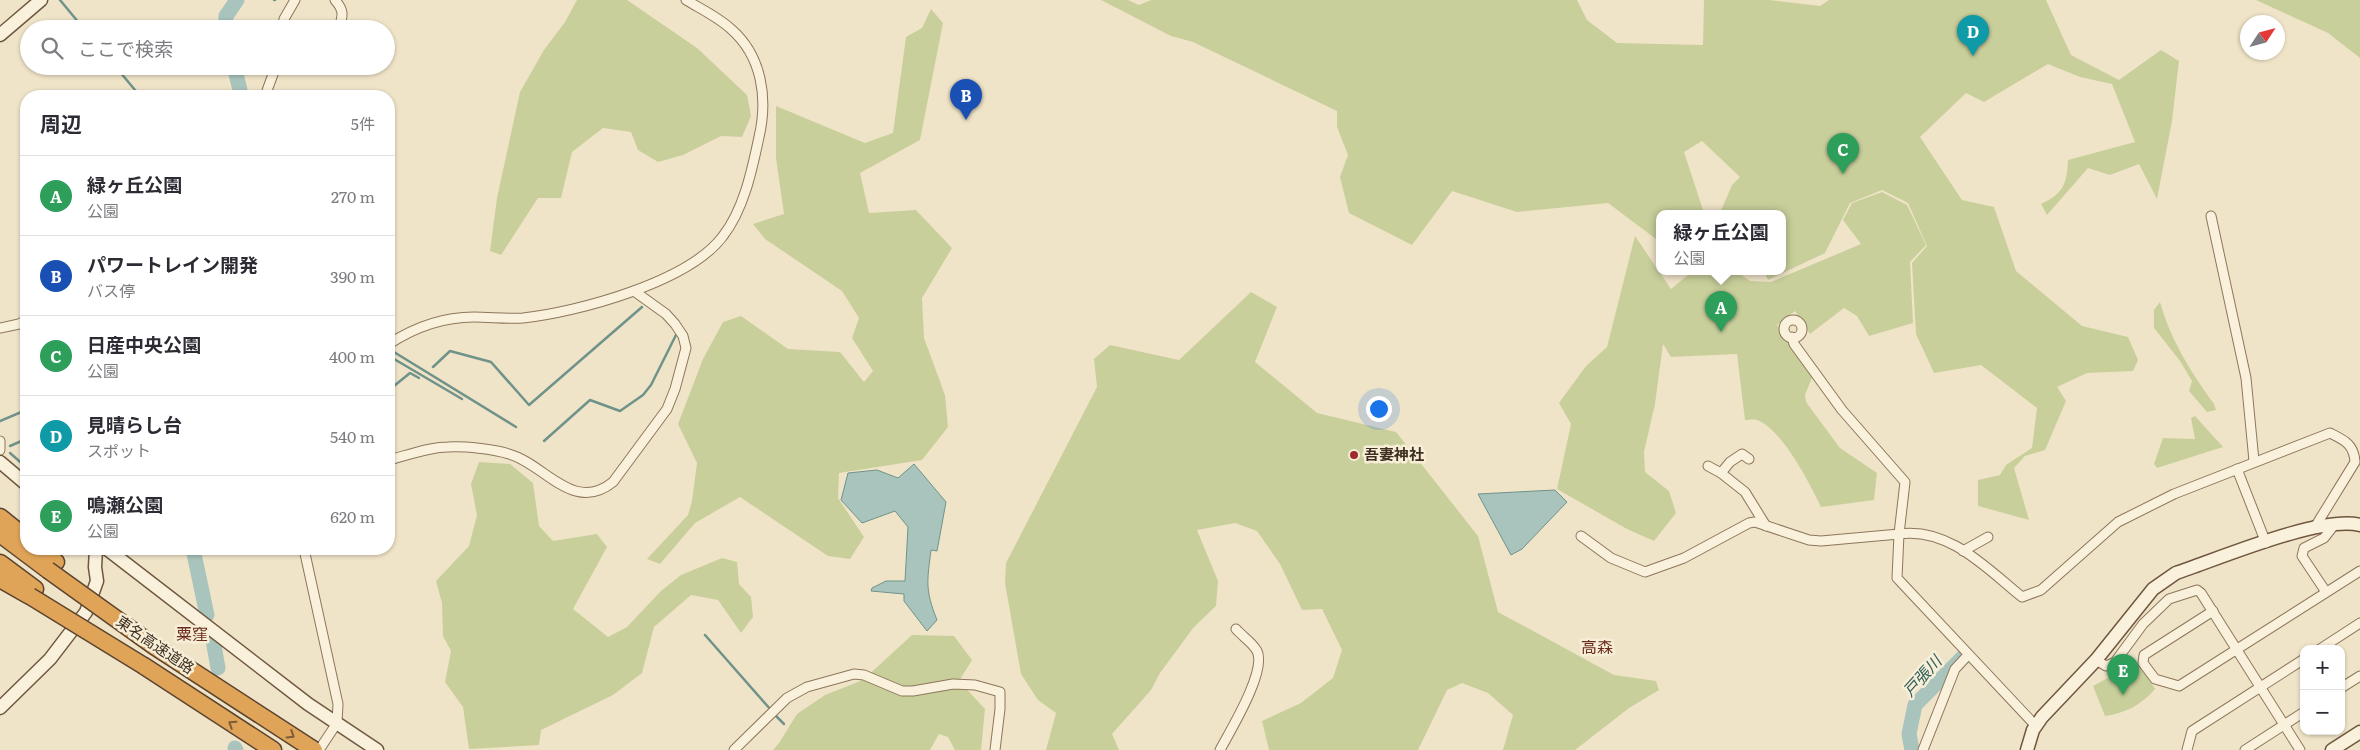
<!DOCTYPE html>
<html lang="ja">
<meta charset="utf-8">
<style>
body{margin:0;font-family:Literata,"Noto Sans JP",serif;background:#f7f7f7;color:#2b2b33}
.controls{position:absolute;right:15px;bottom:15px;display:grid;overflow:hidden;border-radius:10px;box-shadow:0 1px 4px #0004}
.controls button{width:45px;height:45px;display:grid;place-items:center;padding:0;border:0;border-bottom:1px solid #e1e1e2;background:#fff;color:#2b2b33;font:25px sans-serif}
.compass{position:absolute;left:2240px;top:15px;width:45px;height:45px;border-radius:50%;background:#fff;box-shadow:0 1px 4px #0004;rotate:54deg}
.you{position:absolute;left:1378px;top:408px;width:18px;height:18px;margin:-12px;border:4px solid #fff;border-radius:50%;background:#1a73e8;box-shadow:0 0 0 8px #1a73e833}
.badge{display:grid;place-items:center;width:32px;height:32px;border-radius:50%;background:#9e2a2b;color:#fff;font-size:16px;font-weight:700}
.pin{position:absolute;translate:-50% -41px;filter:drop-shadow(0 1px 2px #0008)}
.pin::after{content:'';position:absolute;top:26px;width:18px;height:15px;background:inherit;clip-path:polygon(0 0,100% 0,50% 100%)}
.popup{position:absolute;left:1656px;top:210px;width:130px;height:65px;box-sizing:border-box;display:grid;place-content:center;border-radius:10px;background:#fff;filter:drop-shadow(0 1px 4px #0005);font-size:16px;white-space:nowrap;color:#7c7c81}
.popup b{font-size:19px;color:#2b2b33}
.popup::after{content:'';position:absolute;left:50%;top:100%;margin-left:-10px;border:10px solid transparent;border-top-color:#fff}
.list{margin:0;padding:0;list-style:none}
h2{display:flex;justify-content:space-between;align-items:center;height:65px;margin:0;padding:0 20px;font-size:21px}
h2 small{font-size:16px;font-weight:400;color:#7c7c81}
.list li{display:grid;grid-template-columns:32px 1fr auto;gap:15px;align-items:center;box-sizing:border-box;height:80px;padding:0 20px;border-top:1px solid #e1e1e2}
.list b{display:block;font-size:19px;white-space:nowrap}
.list p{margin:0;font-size:16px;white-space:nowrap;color:#7c7c81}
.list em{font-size:16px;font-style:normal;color:#7c7c81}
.icon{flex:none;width:28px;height:28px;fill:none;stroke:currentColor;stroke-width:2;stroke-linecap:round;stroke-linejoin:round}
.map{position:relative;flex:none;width:2360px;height:750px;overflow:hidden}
.search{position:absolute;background:#fff;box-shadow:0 1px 4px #0004;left:20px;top:20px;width:375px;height:55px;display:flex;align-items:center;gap:12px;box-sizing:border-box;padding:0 18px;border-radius:28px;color:#7c7c81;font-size:19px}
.panel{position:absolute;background:#fff;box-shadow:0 1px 4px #0004;left:20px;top:90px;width:375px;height:465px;border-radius:20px}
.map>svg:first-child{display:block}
</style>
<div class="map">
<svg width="2360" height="750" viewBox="0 0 2360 750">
<rect width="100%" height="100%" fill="#f0e4c8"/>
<g fill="#c9cf9b">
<polygon points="577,0 627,0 697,48 747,95 751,116 742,137 721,136 683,155 658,162 638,150 631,132 603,128 572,152 561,198 538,198 501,255 490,251 497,198 520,92 544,50 565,22"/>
<path d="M1101 0H1128L1139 5 1151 0H1577L1587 20 1617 43 1703 45 1704 0H1769L1820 6 1829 0H2046L2071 55 2119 80 2161 50 2179 61 2172 121 2157 199 2139 164 2110 175 2088 168 2047 215 2041 204C2063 194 2067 184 2068 160L2135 142 2112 84 2080 77 2048 64 1984 102 1966 93 1920 137 1962 200 1994 207 2016 271 2082 326 2128 337 2138 360 2133 371 2087 373 2057 387 2066 401 2045 450 2025 456 2014 468 2029 520 1978 506V480L2000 475 2006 465 2032 448 2037 408 1981 365 1934 373 1916 334 1912 263 1927 246 1908 203 1882 190 1850 203 1825 253 1768 280 1764 271H1782V213H1720L1732 185 1740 177 1702 141 1684 152 1704 213H1660V242L1608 203 1517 212 1452 191 1412 245 1349 213 1340 177 1348 155 1337 127V111L1193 42 1171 36Z"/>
<polygon points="2256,0 2360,0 2360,58 2328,33"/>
<polygon points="931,9 943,23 920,140 860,173 869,213 916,210 952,248 922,298 924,338 945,395 948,427 922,460 839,473 838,498 864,537 850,559 828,556 740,497 695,523 660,564 647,559 688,515 692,501 697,463 678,424 703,359 723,322 741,316 788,349 840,352 864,382 873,371 852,338 859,318 842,291 765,239 753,224 784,214 776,158 776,106 865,143 893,133 906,37 922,28"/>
<path d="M1882 192 1907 205 1926 245 1910 262 1913 323 1869 336 1857 316 1844 308 1810 334 1795 311 1777 325 1813 375 1805 395 1806 402 1840 448 1877 473 1874 500 1821 507C1810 484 1782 429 1757 420 1754 419 1748 420 1745 420L1737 354 1671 357 1663 344 1655 404 1644 452 1645 472 1669 491 1676 513 1654 541 1627 529 1557 489 1571 424 1559 403 1586 366 1607 347 1635 236 1671 289 1693 271H1736L1750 281 1771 282 1861 244 1843 220 1852 203Z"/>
<polygon points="1251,292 1277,307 1255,362 1317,413 1396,432 1478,536 1498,612 1614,675 1656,681 1659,690 1629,708 1575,750 1503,750 1513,715 1488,693 1462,683 1447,690 1418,750 1269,750 1262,721 1301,703 1333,678 1342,650 1322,609 1302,610 1280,564 1257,531 1235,523 1197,530 1218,581 1216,606 1194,627 1160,673 1151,690 1112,734 1119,750 1046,750 1056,713 1038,700 1021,674 1005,583 1006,563 1097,387 1094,359 1110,345 1179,360"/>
<path d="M2160 302C2171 341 2191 372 2214 404L2216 410 2207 412 2189 391 2192 381 2180 361 2154 328V310Z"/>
<polygon points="2195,416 2223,447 2157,468 2154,464 2163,438 2195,439 2191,418"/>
<polygon points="479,462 510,464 533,483 539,526 553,541 597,534 607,547 573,609 608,637 627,627 661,591 681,575 722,558 737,562 739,584 751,597 753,617 741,633 718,600 691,595 654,627 642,673 613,695 541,730 539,745 469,749 463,707 445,682 451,651 443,636 442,603 436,581 469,546 477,515 471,484"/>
<polygon points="912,635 954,636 972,660 959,681 985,709 981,750 955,750 948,737 939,734 930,750 773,750 779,743 797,714 825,695 863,680"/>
<path d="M2139 663 2155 689C2141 705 2126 713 2105 716L2093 686 2115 674 2121 677Z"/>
</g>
<g fill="#a9c4bc" stroke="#6f938a">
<path d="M914 464 946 502 937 551 931 550C927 582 925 590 937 620L927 631 904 601V594L871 591 872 588 886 581H905L908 527 895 511 862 523 841 500 848 473 877 470 898 478Z"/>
<polygon points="1555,490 1567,502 1522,549 1511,555 1478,494"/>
</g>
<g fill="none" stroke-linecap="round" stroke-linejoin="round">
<g stroke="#6f938a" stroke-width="2.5">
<polyline points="60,0 84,29"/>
<polyline points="274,0 275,0"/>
<polyline points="115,66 140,96"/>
<polyline points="389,349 516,427"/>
<polyline points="389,356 462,399"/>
<polyline points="433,367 450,351 491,362 529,405 642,307"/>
<polyline points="389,390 410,373 419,378"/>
<polyline points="0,421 26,410"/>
<polyline points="544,441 590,400 620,411 643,395 651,385 676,335"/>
<polyline points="10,446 26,439"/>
<polyline points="10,453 26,467"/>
<polyline points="194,555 202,549"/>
<polyline points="705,635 771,710"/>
<polyline points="775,715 784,724"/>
</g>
<g stroke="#a9c4bc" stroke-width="15">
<polyline points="225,29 226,16 237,0"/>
<polyline points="234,66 240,90 239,96"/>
<polyline points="193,549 207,615"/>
<polyline points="213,640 218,668"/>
<polyline points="235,748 236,750"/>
<polyline points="1912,750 1909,734 1915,705 1963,657"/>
</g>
<defs>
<g id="street">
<path d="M335 0C343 9 344 15 339 26L340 29"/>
<polyline points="283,29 284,19 295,0"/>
<polyline points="265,96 276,66"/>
<polyline points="2211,216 2246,378 2254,461"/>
<circle cx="1793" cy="329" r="9"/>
<polyline points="0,328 19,324 26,320"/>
<path d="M389 344C415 327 443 317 474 317 490 317 507 319 523 318 578 312 689 282 723 236 744 209 752 170 759 137 768 98 762 56 731 29 718 17 701 9 686 0"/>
<polyline points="0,441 0,450"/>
<polyline points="1749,459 1742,454 1730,462 1721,473 1745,492 1766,526"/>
<path d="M389 460C408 455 429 447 448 447 464 446 494 449 509 454 545 464 573 514 613 482L667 409 675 389 686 348 683 336 675 324 666 314 634 291"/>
<polyline points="1708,466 1721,473"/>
<polyline points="2237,469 2266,543"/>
<polyline points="1581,536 1611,558 1645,572 1684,558 1749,523 1755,522 1809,540 1821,541 1899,534 1905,482 1842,410 1794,344 1792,337"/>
<polyline points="304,549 338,704 337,723 319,750"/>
<polyline points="1963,551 1988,537"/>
<polyline points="2326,592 2302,556 2304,548 2324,538 2335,524"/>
<polyline points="2213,611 2144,655 2143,663 2155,679 2179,686 2360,571"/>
<polyline points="2320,649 2360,623"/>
<polyline points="2096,660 2106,666 2115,662 2143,624 2169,599 2197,590 2201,593 2300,750"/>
<polyline points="2341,688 2360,676"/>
<path d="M2035 725 1897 578 1899 534C1949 527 1986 568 2022 597L2041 590 2118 522 2174 494 2330 433C2344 440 2354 444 2355 462L2315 527"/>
<polyline points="734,750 787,698 807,687 854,674 864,675 902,691 913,691 953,684 975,685 1000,692 1000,709 995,750"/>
<path d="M1220 750C1230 731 1267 671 1257 651 1253 643 1242 636 1236 629"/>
<polyline points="1923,750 1955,669 1968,655"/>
<polyline points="2187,750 2192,731 2304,659"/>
<polyline points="2245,750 2304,712"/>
</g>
<g id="secondary">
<polyline points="0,35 41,0"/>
<polyline points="0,462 26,484"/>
<polyline points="107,549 308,704 377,750"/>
<polyline points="0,708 50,659 86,612 97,581 95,567 96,549"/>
<path d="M2027 750 2033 730 2042 717 2096 660 2153 589 2176 573C2218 559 2321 515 2360 525"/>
<polyline points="2332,750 2360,732"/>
</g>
<g id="highway">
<polyline points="0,517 26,538"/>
<polyline points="0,534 48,570"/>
<polyline points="39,549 56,562"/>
<polyline points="0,563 35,589"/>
<polyline points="0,579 28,595"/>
<polyline points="144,666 273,750"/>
</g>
</defs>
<use href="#street" stroke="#8d765c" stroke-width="11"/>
<use href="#secondary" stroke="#6f573f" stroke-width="15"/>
<use href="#highway" stroke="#5b4430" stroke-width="19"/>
<use href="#street" stroke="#faf1dc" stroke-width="9"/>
<use href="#secondary" stroke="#faf1dc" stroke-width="12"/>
<use href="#highway" stroke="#e0a458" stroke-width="16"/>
<defs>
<g id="highway-bridge">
<polyline points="48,570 154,646 314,750"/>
<polyline points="30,596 144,666"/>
</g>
</defs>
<use href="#highway-bridge" stroke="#5b4430" stroke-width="19" stroke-linecap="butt"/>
<use href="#highway-bridge" stroke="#e0a458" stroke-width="16"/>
</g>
<defs><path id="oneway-chevron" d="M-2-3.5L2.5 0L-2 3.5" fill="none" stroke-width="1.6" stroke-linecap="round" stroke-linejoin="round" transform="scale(1.25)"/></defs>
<g stroke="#7e5d36">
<use href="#oneway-chevron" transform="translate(232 724) rotate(-147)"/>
<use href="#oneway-chevron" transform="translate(291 735) rotate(32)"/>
</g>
<circle fill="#9e2a2b" stroke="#f7eed8" stroke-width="2" cx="1354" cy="455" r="5"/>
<g text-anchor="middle" stroke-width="5" stroke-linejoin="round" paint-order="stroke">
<g font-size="15" font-weight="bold" fill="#3d2e20" stroke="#f7eed8" text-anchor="start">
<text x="1364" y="460">吾妻神社</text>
</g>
<g font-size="15" fill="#3d2e20" stroke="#f7eed8">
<text transform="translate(155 645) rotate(34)" y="5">東名高速道路</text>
</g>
<g font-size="16" fill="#6b2e1e" stroke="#f7eed8">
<text x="192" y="640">粟窪</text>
<text x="1597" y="653">高森</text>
</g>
<g font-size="16" font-style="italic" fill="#2f5d5a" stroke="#f7eed8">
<text transform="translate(1922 676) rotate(-48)" y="6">戸張川</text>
</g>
</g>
</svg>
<div class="controls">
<button>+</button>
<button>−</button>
</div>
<svg class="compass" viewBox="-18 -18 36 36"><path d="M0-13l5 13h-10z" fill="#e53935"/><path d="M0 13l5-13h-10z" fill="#7c7c81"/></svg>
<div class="you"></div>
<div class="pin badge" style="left:1721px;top:332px;background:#2e9e5b">A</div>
<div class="popup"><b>緑ヶ丘公園</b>公園</div>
<div class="pin badge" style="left:966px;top:120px;background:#1a4fb4">B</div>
<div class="pin badge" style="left:1843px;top:174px;background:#2e9e5b">C</div>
<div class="pin badge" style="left:1973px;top:56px;background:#0f9aa8">D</div>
<div class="pin badge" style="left:2123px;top:695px;background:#2e9e5b">E</div>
<div class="search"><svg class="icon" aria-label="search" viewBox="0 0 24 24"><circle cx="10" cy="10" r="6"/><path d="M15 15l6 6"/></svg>ここで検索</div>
<section class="panel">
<h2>周辺<small>5件</small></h2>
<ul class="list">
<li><span class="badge" style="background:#2e9e5b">A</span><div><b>緑ヶ丘公園</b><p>公園</p></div><em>270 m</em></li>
<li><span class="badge" style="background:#1a4fb4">B</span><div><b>パワートレイン開発</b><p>バス停</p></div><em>390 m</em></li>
<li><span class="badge" style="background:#2e9e5b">C</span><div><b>日産中央公園</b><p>公園</p></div><em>400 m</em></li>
<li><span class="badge" style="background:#0f9aa8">D</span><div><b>見晴らし台</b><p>スポット</p></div><em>540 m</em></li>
<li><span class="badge" style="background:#2e9e5b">E</span><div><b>鳴瀬公園</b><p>公園</p></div><em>620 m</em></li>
</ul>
</section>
</div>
